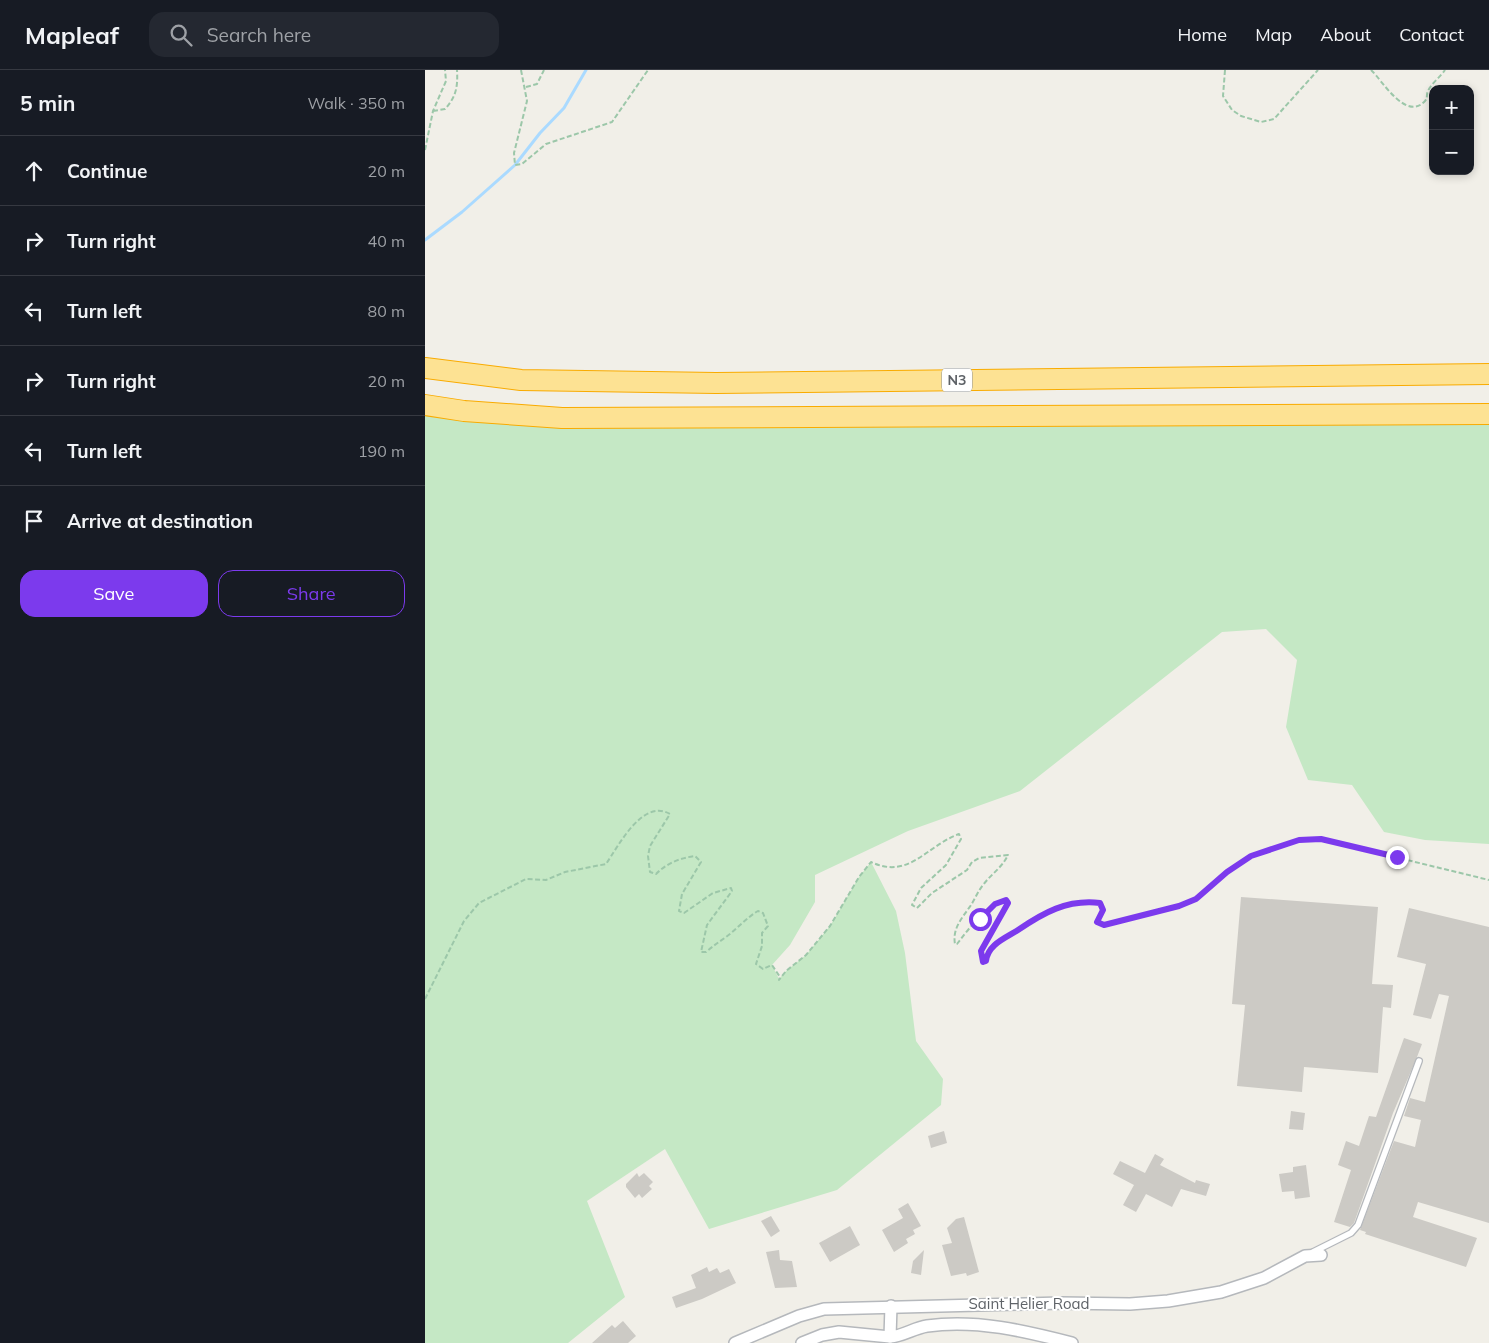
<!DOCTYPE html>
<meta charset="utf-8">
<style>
body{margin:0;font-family:Mulish,sans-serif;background:#242831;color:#f1f3f6}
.controls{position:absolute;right:15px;top:15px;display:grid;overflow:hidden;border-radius:10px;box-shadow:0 2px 8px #0003}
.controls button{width:45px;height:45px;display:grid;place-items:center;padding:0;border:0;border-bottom:1px solid #363941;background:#171b24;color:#f1f3f6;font:25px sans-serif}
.stop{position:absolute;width:15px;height:15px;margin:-11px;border:4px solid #7c3aed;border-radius:50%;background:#fff}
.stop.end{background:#7c3aed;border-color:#fff;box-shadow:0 1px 5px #0008}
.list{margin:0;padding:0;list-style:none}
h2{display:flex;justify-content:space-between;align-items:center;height:65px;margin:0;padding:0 20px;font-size:21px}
h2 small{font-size:16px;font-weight:400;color:#9ea1a6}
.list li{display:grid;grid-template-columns:32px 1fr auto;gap:15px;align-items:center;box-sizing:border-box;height:70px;padding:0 20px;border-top:1px solid #363941}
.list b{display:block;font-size:19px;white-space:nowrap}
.list em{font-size:16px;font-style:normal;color:#9ea1a6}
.actions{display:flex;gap:10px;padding:15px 20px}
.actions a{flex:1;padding:11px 0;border:1px solid #7c3aed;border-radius:15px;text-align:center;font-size:18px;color:#7c3aed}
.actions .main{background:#7c3aed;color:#fff}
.icon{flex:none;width:28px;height:28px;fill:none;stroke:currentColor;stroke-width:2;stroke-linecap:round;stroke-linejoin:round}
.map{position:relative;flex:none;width:1064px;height:1273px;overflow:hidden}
header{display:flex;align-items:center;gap:30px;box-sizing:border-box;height:70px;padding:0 25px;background:#171b24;border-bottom:1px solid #363941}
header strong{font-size:24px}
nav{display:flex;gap:28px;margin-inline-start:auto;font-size:18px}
.search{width:350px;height:45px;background:#242831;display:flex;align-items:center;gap:12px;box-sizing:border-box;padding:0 18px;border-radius:15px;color:#9ea1a6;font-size:19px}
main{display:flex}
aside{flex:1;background:#171b24}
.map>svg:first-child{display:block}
</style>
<header>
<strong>Mapleaf</strong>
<div class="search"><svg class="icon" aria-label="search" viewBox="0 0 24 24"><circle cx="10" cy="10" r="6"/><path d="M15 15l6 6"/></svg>Search here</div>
<nav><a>Home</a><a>Map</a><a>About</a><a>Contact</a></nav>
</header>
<main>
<aside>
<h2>5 min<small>Walk · 350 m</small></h2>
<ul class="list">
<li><svg class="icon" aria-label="ahead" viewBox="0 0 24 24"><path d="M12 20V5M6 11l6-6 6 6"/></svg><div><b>Continue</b></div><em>20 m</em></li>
<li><svg class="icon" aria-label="right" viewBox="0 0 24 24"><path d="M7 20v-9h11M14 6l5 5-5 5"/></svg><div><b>Turn right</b></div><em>40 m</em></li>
<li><svg class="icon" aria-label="left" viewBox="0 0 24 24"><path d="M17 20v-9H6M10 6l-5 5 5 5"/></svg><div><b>Turn left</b></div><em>80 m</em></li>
<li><svg class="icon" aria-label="right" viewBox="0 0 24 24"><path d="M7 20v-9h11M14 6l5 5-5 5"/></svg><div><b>Turn right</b></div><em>20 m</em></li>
<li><svg class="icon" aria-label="left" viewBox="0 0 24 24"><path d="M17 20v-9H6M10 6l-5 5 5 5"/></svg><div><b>Turn left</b></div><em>190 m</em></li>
<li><svg class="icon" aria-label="arrive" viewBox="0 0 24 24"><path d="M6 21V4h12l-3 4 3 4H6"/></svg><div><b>Arrive at destination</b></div></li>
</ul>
<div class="actions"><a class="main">Save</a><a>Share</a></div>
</aside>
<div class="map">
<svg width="1064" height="1273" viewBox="0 0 1064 1273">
<rect width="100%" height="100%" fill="#f1efe8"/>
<polygon fill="#c5e8c5" points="0,342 1064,348 1064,774 1000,770 959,762 927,715 883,710 861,657 872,590 841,559 797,562 595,721 483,761 390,805 390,832 365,875 347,895 354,909 361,901 381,885 405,856 434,807 446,792 471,841 480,883 491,971 518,1009 516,1035 412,1120 284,1159 240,1079 162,1131 200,1227 143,1273 0,1273"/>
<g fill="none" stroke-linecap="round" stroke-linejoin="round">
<polyline stroke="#aadaff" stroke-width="3" points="0,170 37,142 90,95 115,63 139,38 161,0"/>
</g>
<g fill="#cccac5">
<polygon points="816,827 953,837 947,914 968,915 966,938 958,937 953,1003 879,997 877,1022 812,1016 820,935 807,934"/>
<polygon points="984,838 1064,857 1064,1153 993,1132 988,1147 1052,1168 1041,1197 940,1164 941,1162 935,1160 969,1071 990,1077 996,1050 979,1046 985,1028 1000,1032 1024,926 1014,924 1006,949 988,945 1001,894 972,887"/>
<polygon points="979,968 997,974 992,987 968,1043 929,1153 925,1157 909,1152 926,1100 913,1095 921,1071 934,1076 944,1046 951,1047"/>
<polygon points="866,1041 880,1043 878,1060 864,1059"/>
<polygon points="519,1061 522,1073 506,1078 503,1066"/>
<polygon points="730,1084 739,1089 735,1095 770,1113 771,1110 785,1114 781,1126 756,1119 747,1137 721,1124 711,1142 698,1135 709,1115 688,1104 695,1091 720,1103"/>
<polygon points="881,1095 885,1127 870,1129 869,1121 857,1122 854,1104 868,1102 868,1097"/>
<polygon points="212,1103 214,1107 219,1103 228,1112 224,1116 227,1119 217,1128 214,1124 210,1128 201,1117 201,1114"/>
<polygon points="483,1133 496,1156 488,1160 490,1164 481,1169 483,1173 469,1182 457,1160 478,1148 473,1139"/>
<polygon points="346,1146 355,1161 346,1167 336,1151"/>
<polygon points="539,1147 554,1202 542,1206 541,1203 526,1206 517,1175 527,1173 522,1158 531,1149"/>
<polygon points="425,1156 435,1175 405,1192 394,1173"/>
<polygon points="354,1180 355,1190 367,1191 372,1217 350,1218 341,1182"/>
<polygon points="499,1180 496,1205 486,1203 488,1191"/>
<polygon points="282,1197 284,1202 292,1198 295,1203 304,1199 311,1213 277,1229 251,1238 247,1227 271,1218 266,1205"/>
<polygon points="198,1251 211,1266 203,1273 167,1273 187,1255 190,1258"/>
</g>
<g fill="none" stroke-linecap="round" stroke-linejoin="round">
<defs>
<polyline id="service" points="888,1182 926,1163 933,1155 994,991"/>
<g id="minor">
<path d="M466 1236 465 1267C478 1266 489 1258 502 1256 551 1249 600 1261 647 1273"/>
<polyline points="310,1273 374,1246 399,1239 636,1233 705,1234 743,1231 796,1222 839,1208 880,1186 896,1185"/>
<polyline points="377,1273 397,1265 414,1262 465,1267"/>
</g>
<g id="motorway">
<polyline points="0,298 96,310 291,313 1064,304"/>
<polyline points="0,335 39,341 137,348 1064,344"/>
</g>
</defs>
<use href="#service" stroke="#b5b8bc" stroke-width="8"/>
<use href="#minor" stroke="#b5b8bc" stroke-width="14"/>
<use href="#motorway" stroke="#f9ab00" stroke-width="22"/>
<g stroke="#9cc7a9" stroke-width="2" stroke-dasharray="5 2.5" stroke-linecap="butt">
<polyline points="96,0 102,31 89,83 90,95 97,94 121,74 187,52 223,0"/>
<polyline points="800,0 798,26 807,40 816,46 836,52 849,49 893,0"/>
<path d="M946 0C957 10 981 52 1000 31 1003 28 1001 25 1003 21 1006 14 1016 6 1020 0"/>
<polyline points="101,17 112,14 119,0"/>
<path d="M8 41 20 39C31 27 33 17 32 0"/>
<polyline points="0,80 8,41 21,11 20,0"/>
<path d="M0 929 39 851 54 833 101 809 121 810 140 802 181 794C193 777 217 728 245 744L225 776 223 786 225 802 231 804C242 793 255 788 270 786L276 792 257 824 254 841 259 843 288 823 306 818 307 821 282 855 276 882H281C288 876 294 872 301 867 312 859 321 848 333 841L338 843 343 856 337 863V876L331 894 338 899 347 895 355 907 354 910 361 901 381 885 405 856 434 807 446 792C484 810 501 776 534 764L536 769 521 795 496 818 487 835 492 838 507 823 542 800 547 792 554 788 583 785C577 798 566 804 558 815 553 821 550 829 546 835 538 847 527 858 530 874H532C545 857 560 837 581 830L583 833 556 881 558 891H561C563 874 581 868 593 860 618 843 642 828 675 833L678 840 672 852 679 855C698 852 756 838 771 829 784 822 792 809 803 801 831 781 862 771 896 769L1064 810"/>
</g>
<use href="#service" stroke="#fff" stroke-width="5.5"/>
<use href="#minor" stroke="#fff" stroke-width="11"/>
<use href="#motorway" stroke="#fde293" stroke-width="20"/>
</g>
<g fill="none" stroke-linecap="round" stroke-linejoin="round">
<path stroke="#7c3aed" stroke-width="6" d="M555 849 570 834 581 830 583 833 556 881 558 892 561 891C563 874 581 868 593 860 618 843 642 829 675 833L678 840 672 852 679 855 754 836 771 829 802 802 826 786 874 770 896 769 972 787"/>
</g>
<g text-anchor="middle" stroke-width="4" stroke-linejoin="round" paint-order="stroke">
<rect fill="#fff" stroke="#8f9295" stroke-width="1" x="517" y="298.5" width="30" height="23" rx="4"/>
<g font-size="14" font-weight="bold" fill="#5f6368">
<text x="532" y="315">N3</text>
</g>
<g font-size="15" fill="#5f6368" stroke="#fff">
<text x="604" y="1239">Saint Helier Road</text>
</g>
</g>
</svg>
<div class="controls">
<button>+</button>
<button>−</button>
</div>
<div class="stop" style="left:555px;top:849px"></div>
<div class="stop end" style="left:972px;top:787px"></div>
</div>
</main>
